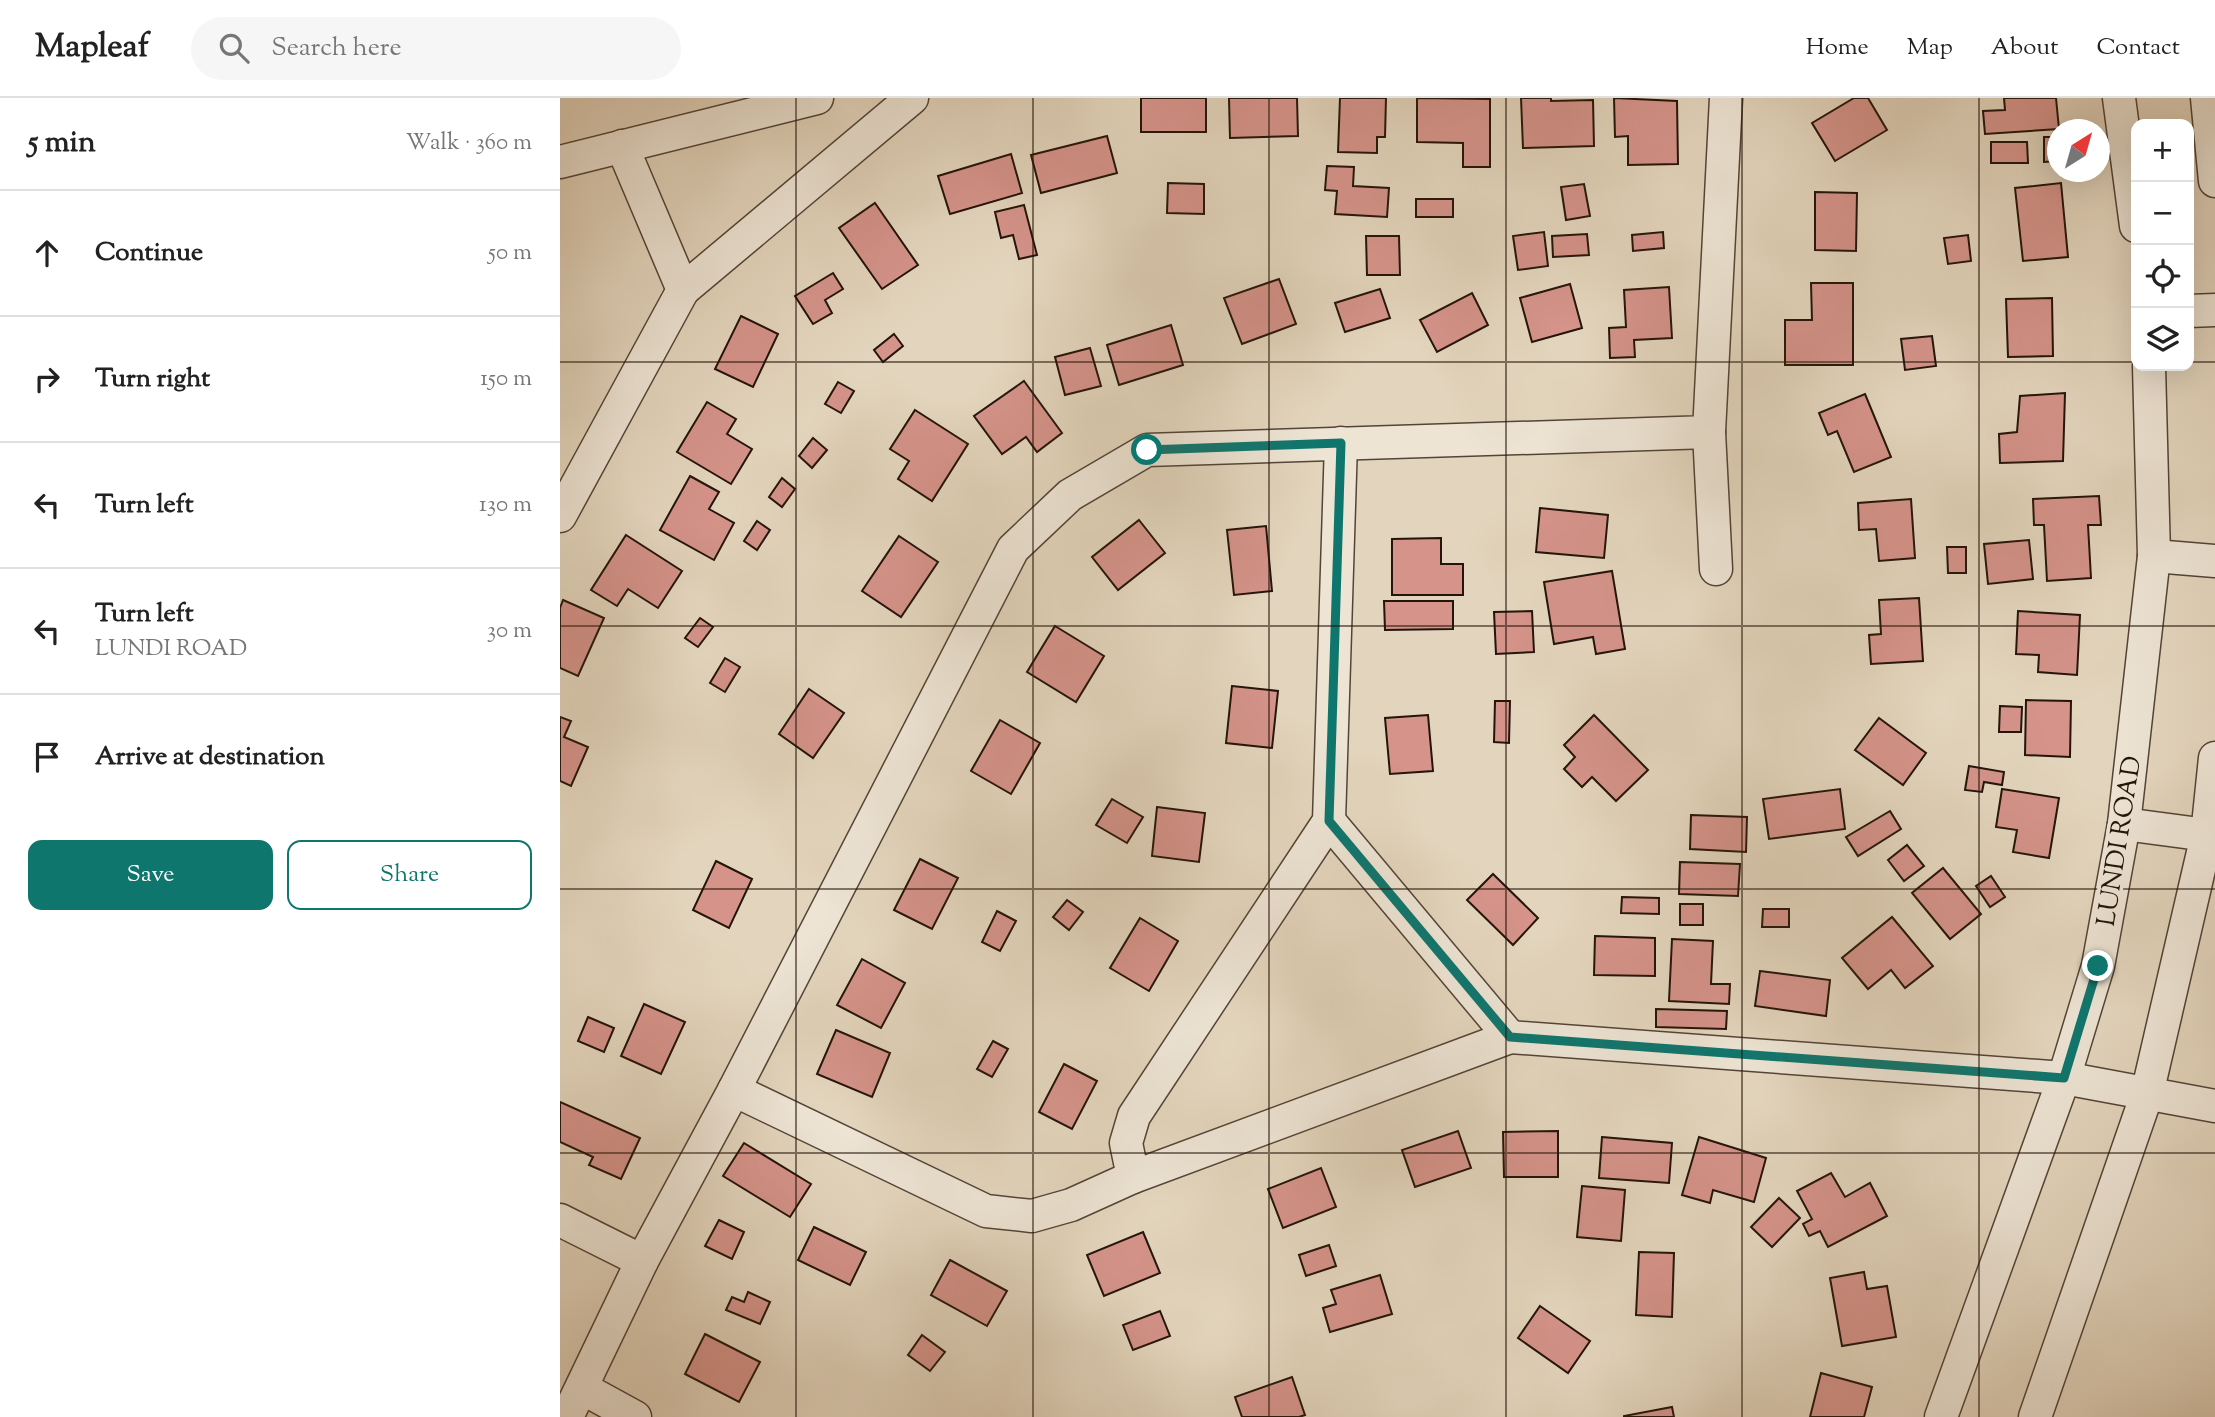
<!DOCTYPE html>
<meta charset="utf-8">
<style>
body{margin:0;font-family:"Sorts Mill Goudy",serif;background:#f6f6f6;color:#222}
.controls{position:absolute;right:21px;top:21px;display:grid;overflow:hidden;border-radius:14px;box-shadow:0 7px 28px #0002}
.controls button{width:63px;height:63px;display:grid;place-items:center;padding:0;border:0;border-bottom:2px solid #e0e0e0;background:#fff;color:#222;font:35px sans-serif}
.compass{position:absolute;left:1487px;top:21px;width:63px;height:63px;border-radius:50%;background:#fff;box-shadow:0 7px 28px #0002;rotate:37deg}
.stop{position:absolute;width:21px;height:21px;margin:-16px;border:5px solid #0f766e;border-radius:50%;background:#fff}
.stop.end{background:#0f766e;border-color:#fff;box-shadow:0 2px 7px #0008}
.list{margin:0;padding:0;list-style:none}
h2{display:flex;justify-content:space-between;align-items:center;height:91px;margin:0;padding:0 28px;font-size:30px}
h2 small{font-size:23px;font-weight:400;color:#767676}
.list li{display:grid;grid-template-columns:46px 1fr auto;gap:21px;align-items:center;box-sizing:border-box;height:126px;padding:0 28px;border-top:2px solid #e0e0e0}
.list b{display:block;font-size:26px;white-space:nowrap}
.list p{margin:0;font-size:23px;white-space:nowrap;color:#767676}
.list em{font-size:23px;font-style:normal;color:#767676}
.actions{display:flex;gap:14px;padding:21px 28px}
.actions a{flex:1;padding:16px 0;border:2px solid #0f766e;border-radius:14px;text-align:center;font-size:24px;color:#0f766e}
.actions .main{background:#0f766e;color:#fff}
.icon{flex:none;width:38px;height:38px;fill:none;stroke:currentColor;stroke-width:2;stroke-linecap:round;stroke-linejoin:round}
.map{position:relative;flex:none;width:1655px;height:1319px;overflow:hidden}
header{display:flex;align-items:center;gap:42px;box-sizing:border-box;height:98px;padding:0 35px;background:#fff;border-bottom:2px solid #e0e0e0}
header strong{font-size:33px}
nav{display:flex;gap:38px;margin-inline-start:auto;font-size:24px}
.search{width:490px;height:63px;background:#f6f6f6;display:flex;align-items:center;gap:18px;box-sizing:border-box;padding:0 24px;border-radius:38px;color:#767676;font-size:26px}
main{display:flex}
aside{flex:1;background:#fff}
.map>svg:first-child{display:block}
</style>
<header>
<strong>Mapleaf</strong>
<div class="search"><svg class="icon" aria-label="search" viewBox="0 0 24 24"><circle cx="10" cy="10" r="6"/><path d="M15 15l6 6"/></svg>Search here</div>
<nav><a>Home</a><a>Map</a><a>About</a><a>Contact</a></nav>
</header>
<main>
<aside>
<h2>5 min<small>Walk · 360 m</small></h2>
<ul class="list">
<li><svg class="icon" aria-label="ahead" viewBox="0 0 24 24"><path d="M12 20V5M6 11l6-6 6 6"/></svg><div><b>Continue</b></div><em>50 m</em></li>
<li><svg class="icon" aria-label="right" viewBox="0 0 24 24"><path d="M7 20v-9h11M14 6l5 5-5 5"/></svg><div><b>Turn right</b></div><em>150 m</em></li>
<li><svg class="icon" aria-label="left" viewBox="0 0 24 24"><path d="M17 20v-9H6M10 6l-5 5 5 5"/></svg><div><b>Turn left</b></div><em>130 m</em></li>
<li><svg class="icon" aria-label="left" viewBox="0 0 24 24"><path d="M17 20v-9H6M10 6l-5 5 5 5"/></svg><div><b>Turn left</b><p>LUNDI ROAD</p></div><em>30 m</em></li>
<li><svg class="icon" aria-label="arrive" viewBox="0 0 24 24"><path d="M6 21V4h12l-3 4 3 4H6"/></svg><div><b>Arrive at destination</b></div></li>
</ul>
<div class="actions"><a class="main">Save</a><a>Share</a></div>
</aside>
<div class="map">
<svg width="1655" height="1319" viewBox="0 0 1655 1319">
<rect width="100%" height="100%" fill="#e3d5bd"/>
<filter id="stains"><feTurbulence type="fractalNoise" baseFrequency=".00286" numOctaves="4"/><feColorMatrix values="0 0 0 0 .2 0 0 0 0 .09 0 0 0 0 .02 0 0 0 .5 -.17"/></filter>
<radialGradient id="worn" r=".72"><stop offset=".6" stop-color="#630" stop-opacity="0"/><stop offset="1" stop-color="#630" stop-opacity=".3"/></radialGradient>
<g fill="#d5938a" stroke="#24140a" stroke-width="2">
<rect x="581" y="0" width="65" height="34"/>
<polygon points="669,0 737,0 738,38 670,40"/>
<polygon points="780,0 826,0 825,39 817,39 817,55 778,54"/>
<polygon points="857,0 930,1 930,69 903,69 903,45 857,44"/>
<polygon points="961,0 991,0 991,3 1033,2 1034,48 963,50"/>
<polygon points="1054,0 1117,3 1118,66 1068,67 1068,38 1055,39"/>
<polygon points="1294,0 1308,0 1327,32 1275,63 1252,25"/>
<polygon points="1444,0 1496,0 1499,31 1425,36 1423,13 1445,12"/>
<polygon points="547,38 557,75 481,95 471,57"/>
<polygon points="1484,39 1498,39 1498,63 1484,64"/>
<polygon points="1431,44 1467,44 1468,65 1431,65"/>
<polygon points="451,56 462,95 390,116 378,78"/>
<polygon points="767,68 794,69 793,88 829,90 827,119 775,116 777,93 765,92"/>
<polygon points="608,85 644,86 644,116 607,115"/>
<polygon points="1501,85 1508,159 1463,163 1455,90"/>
<polygon points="1024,86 1030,118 1006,122 1001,89"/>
<polygon points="1255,94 1297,95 1296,153 1255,152"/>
<rect x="856" y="101" width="37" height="18"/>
<polygon points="315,105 358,167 322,191 279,130"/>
<polygon points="464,107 477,157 459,161 453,137 441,140 435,114"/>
<polygon points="984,134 988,168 958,172 953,138"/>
<polygon points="1103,134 1104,150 1073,153 1072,137"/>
<polygon points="1027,136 1029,157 993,159 992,138"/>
<polygon points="1408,137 1411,163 1388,166 1384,140"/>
<polygon points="806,138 839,138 840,177 807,177"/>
<polygon points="273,175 283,191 265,202 272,215 253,226 235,198"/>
<polygon points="719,181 736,226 682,246 664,200"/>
<polygon points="1251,185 1293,185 1293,267 1225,267 1225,222 1252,222"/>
<polygon points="1010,186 1022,230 972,244 960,200"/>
<polygon points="1109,189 1112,240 1074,242 1075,259 1050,260 1049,230 1066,229 1064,192"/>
<polygon points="820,191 830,220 785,234 775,205"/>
<polygon points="912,195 928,227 877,254 860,222"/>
<polygon points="1492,200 1493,258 1448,259 1446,201"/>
<polygon points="181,218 218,236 193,289 155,271"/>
<polygon points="611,227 623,267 559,287 547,247"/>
<polygon points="334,236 343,248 323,264 314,252"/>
<polygon points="1372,238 1376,268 1345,272 1341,241"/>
<polygon points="530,250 541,288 505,297 495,259"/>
<polygon points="464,283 502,335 477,354 466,339 442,356 414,318"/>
<polygon points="278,284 294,293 281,315 265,306"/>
<polygon points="1505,295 1503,363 1440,365 1439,336 1457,334 1460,298"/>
<polygon points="1305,296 1331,359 1294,374 1277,333 1268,337 1259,315"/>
<polygon points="147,304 176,321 167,336 192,351 171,386 117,354"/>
<polygon points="355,312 408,346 372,403 338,381 349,363 330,351"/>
<polygon points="253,340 267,352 252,370 239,358"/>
<polygon points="130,378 159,394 149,411 174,425 154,462 100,432"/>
<polygon points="222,380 235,391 222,409 209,399"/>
<polygon points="1539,398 1541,427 1528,427 1531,480 1487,483 1484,427 1474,427 1473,401"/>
<polygon points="1351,401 1355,460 1319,463 1316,431 1299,432 1298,405"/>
<polygon points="980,410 1048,417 1044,460 976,454"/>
<polygon points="579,422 605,455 558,492 532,459"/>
<polygon points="197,423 210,432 197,452 184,443"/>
<polygon points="706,428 712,493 674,497 667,432"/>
<polygon points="66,437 122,473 98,510 68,491 57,508 31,492"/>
<polygon points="339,438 378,464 341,519 302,493"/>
<polygon points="881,440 881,466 903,466 903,497 832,497 832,441"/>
<polygon points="1469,442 1473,481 1428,486 1424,446"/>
<polygon points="1387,449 1406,449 1406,475 1388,475"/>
<polygon points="1052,473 1065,551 1036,556 1033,539 994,546 984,484"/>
<polygon points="1359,500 1363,563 1311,566 1309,537 1321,536 1319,502"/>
<polygon points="3,502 44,520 18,578 0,570 0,510"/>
<polygon points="824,503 893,503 893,531 825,532"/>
<polygon points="972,513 974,554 936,556 934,514"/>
<polygon points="1458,513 1520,517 1517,577 1478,574 1479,557 1456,556"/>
<polygon points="140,520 153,529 138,549 125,540"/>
<polygon points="495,528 544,558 516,604 467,574"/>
<polygon points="165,560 180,569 165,594 150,585"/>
<polygon points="672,588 718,593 712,650 666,645"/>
<polygon points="249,591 284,615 253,660 219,636"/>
<polygon points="1466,602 1511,603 1510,659 1465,657"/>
<polygon points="935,603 950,603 949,645 934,644"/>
<polygon points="1440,608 1462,609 1461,634 1439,634"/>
<polygon points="868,617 873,673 830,676 825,620"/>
<polygon points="1034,617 1088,672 1056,703 1032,679 1022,689 1004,671 1015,659 1004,647"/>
<polygon points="0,619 11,623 4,639 28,649 11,688 0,683"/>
<polygon points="1319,620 1366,655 1343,687 1295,652"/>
<polygon points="440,622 480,645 451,696 411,673"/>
<polygon points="1409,668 1444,674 1442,687 1424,684 1422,694 1405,692"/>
<polygon points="1280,691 1285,731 1209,741 1203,701"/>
<polygon points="1442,691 1499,700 1489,760 1453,754 1457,732 1436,729"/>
<polygon points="552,701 583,719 567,745 536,727"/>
<polygon points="597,709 645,715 639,764 592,758"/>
<polygon points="1330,713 1341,731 1298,758 1286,739"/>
<polygon points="1131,717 1187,719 1186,754 1130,751"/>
<polygon points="1347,747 1364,768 1344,783 1328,762"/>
<polygon points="360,761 398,780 372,831 334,812"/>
<polygon points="156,763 192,781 169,830 133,812"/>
<polygon points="1120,764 1180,766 1178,798 1119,796"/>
<polygon points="1383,770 1421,816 1390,841 1352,795"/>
<polygon points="933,776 978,820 953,847 907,802"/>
<polygon points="1431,778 1445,799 1430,809 1416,788"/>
<polygon points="1062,799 1099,800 1099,816 1061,815"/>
<polygon points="507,802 523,814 509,832 493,819"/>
<rect x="1120" y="806" width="23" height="21"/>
<polygon points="1203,811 1229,811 1229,829 1202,829"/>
<polygon points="437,813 456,823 440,853 422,844"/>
<polygon points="1332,819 1373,868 1345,890 1331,872 1308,891 1282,860"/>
<polygon points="580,820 618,843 589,893 550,870"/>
<polygon points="1035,838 1095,840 1095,878 1034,877"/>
<polygon points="1112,841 1153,843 1151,886 1170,886 1169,906 1109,903"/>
<polygon points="302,861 345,885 321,930 277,907"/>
<polygon points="1200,873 1270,882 1266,918 1195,908"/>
<polygon points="84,906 125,924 101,976 61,958"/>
<polygon points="1096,911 1167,913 1166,931 1096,929"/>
<polygon points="28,919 54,930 44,954 18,943"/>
<polygon points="276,932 330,955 312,999 257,976"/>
<polygon points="433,943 448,951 432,979 417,971"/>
<polygon points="504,966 537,983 512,1031 479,1014"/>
<polygon points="0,1004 80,1040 61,1081 29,1067 33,1059 0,1044"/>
<polygon points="898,1033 911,1070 855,1089 842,1052"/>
<polygon points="998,1033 998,1079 944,1079 943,1034"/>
<polygon points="1042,1039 1112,1045 1109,1085 1039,1080"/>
<polygon points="1139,1039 1206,1060 1194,1104 1153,1092 1150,1105 1122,1097"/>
<polygon points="184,1045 251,1086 230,1119 163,1078"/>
<polygon points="761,1070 776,1109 723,1130 708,1091"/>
<polygon points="1271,1075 1285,1099 1310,1085 1327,1118 1268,1149 1260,1133 1249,1138 1243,1126 1252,1121 1237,1093"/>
<polygon points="1022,1088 1065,1092 1061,1143 1017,1139"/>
<polygon points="1219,1100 1240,1120 1212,1149 1191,1129"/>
<polygon points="159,1122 184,1134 172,1161 145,1148"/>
<polygon points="254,1129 306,1154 290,1187 238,1162"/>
<polygon points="583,1134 600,1175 544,1198 527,1157"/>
<polygon points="769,1147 776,1168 746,1178 739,1157"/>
<polygon points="1079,1154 1114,1155 1112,1219 1076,1217"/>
<polygon points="390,1162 447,1193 427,1228 371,1197"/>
<polygon points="1304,1174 1307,1191 1327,1188 1336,1239 1282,1248 1270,1180"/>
<polygon points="820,1177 832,1216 770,1234 763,1210 776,1206 771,1192"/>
<polygon points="188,1194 210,1204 200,1226 166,1212 172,1199 184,1204"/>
<polygon points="980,1208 1030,1243 1008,1275 958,1240"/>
<polygon points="600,1213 610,1238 573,1252 563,1227"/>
<polygon points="145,1236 200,1264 179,1304 125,1276"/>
<polygon points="362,1237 385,1254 370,1273 348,1257"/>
<polygon points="1261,1275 1312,1289 1304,1319 1250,1319"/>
<polygon points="732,1279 745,1317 739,1319 682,1319 675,1299"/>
<polygon points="1112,1309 1114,1319 1064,1319 1064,1318"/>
</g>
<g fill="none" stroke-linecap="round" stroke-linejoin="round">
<defs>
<g id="street">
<polyline points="1559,0 1576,128"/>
<polyline points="1647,0 1655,83"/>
<polyline points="62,48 123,192 352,0"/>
<polyline points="0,64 257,0"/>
<polyline points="1629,213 1655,212"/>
<polyline points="1149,334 1156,471"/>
<polyline points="0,418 123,192"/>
<polyline points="1594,458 1655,463"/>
<polyline points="1564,726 1647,737"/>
<polyline points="950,939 1504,980 1655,1008"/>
<polyline points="174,992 426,1113 472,1118 511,1107 573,1079 566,1045 574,1018 769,723 781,345"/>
<polyline points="573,1079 950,939 769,723"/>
<polyline points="0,1122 82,1163 174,992 453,451 510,397 587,352 1149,334 1166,0"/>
<polyline points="22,1290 75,1319"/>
<polyline points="7,1319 82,1163"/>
<polyline points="1381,1319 1504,980 1538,868 1564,726 1594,458 1589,268"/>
<polyline points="1475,1319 1587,996 1647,737 1655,660"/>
</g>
</defs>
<use href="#street" stroke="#544437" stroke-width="35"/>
<use href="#street" stroke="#ede4d4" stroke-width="32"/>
</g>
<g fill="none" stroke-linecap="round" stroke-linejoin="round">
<polyline stroke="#0f766e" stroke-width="9" points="587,352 781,345 769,723 950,939 1504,980 1538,868"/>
</g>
<path fill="none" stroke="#24140a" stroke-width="2" stroke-opacity="0.55" d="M236 0V1319M473 0V1319M709 0V1319M946 0V1319M1182 0V1319M1419 0V1319M0 264H1576M1629 264H1655M0 528H1655M0 791H1655M0 1055H1655"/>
<g text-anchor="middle" stroke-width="7" stroke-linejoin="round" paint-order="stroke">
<g font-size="26" fill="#24140a" stroke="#ede4d4">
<text transform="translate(1558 743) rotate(-81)" y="9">LUNDI ROAD</text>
</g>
</g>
<rect width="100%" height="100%" filter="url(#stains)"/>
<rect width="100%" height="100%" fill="url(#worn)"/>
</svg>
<div class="controls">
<button>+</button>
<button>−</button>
<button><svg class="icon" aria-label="locate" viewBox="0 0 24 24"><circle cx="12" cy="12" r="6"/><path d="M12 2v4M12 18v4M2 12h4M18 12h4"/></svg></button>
<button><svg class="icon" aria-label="layers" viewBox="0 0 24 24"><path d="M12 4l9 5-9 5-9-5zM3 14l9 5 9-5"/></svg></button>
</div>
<svg class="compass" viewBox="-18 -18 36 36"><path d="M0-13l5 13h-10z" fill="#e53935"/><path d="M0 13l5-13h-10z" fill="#767676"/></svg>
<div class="stop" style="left:587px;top:352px"></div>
<div class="stop end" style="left:1538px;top:868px"></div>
</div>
</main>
